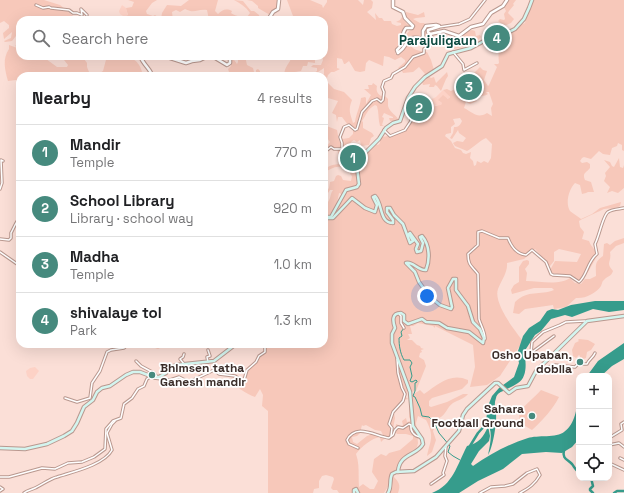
<!DOCTYPE html>
<meta charset="utf-8">
<style>
body{margin:0;font-family:"Space Grotesk",sans-serif;background:#f2f2f2;color:#202124}
.controls{position:absolute;right:12px;bottom:12px;display:grid;overflow:hidden;border-radius:8px;box-shadow:0 4px 16px #0002}
.controls button{width:36px;height:36px;display:grid;place-items:center;padding:0;border:0;border-bottom:1px solid #e0e0e0;background:#fff;color:#202124;font:20px sans-serif}
.you{position:absolute;left:427px;top:296px;width:14px;height:14px;margin:-10px;border:3px solid #fff;border-radius:50%;background:#1a73e8;box-shadow:0 0 0 6px #1a73e833}
.badge{display:grid;place-items:center;width:26px;height:26px;border-radius:50%;background:#468a7e;color:#fff;font-size:13px;font-weight:700}
.pin{position:absolute;translate:-50% -50%;border:2px solid #fff;box-shadow:0 1px 4px #0006}
.list{margin:0;padding:0;list-style:none}
h2{display:flex;justify-content:space-between;align-items:center;height:52px;margin:0;padding:0 16px;font-size:17px}
h2 small{font-size:13px;font-weight:400;color:#757577}
.list li{display:grid;grid-template-columns:26px 1fr auto;gap:12px;align-items:center;box-sizing:border-box;height:56px;padding:0 16px;border-top:1px solid #e0e0e0}
.list b{display:block;font-size:15px;white-space:nowrap}
.list p{margin:0;font-size:13px;white-space:nowrap;color:#757577}
.list em{font-size:13px;font-style:normal;color:#757577}
.icon{flex:none;width:22px;height:22px;fill:none;stroke:currentColor;stroke-width:2;stroke-linecap:round;stroke-linejoin:round}
.map{position:relative;flex:none;width:624px;height:493px;overflow:hidden}
.search{position:absolute;background:#fff;box-shadow:0 4px 16px #0002;left:16px;top:16px;width:312px;height:44px;display:flex;align-items:center;gap:10px;box-sizing:border-box;padding:0 14px;border-radius:12px;color:#757577;font-size:15px}
.panel{position:absolute;background:#fff;box-shadow:0 4px 16px #0002;left:16px;top:72px;width:312px;height:276px;border-radius:12px}
.map>svg:first-child{display:block}
</style>
<div class="map">
<svg width="624" height="493" viewBox="0 0 624 493">
<rect width="100%" height="100%" fill="#fbdfd7"/>
<g fill="#fdd2c6">
<polygon points="122,5 126,8 128,16 123,16 120,14 119,11"/>
<polygon points="443,90 449,96 449,99 442,96 439,101 442,103 441,106 436,105 431,109 424,110 420,113 418,112 417,106 436,97"/>
<polygon points="35,367 39,371 33,379 30,379 27,376 26,371 30,368"/>
</g>
<g fill="#f7c8ba" fill-rule="evenodd">
<polygon points="0,0 44,0 60,5 78,20 61,20 59,18 46,20 20,20 20,48 15,46 20,42 16,36 12,41 5,42 4,41 11,38 12,32 4,39 3,33 9,28 9,25 4,21 0,23"/>
<path d="M128 0H157L152 3 146 11 147 14 153 16 155 15 161 19 162 13 167 5 181 6 189 0H218L215 11 218 14C222 10 226 8 232 11L231 13C236 17 244 16 249 20H209L207 10C196 9 195 14 185 9L180 12 176 10 172 12 173 20H126L125 17 128 15 126 8 132 7 134 2Z"/>
<path d="M234 0 243 1 251 11H254L259 15 260 19 263 20H254L253 17H247L250 13C246 7 240 3 234 0Z"/>
<polygon points="247,0 277,0 278,6 270,15 258,8 258,6 252,1"/>
<path d="M287 0H310L322 5 323 8 327 2V0H358L363 5 364 0H371L373 2 372 8 367 12 376 20 375 13 379 18H382L384 21H391L392 24 397 26 401 25V23L396 22 400 20 402 17 407 24 411 26 405 28 402 34V40L398 47 395 54 400 53 408 42C412 50 419 51 427 52L431 60 434 70 426 75 419 67 413 72 403 73 402 71 398 68 405 62V60L401 57 395 60 389 57 384 56 383 66 369 60 366 63 365 71 360 72 355 71 349 61 345 64H344L342 59 337 58V68L340 69 334 72H331L328 75 326 81 334 89 344 92 352 100C348 110 350 113 353 123L355 122C356 114 360 107 361 98L365 97 366 98V104L371 95 364 89H369L368 85H372L373 83 377 86C376 91 377 93 381 96L384 95 388 99C388 101 388 104 388 106 390 113 397 115 399 121H390L389 118H393V117L384 113 382 117 384 118 382 125 384 126H380C378 119 379 113 377 106L375 105C367 109 366 116 362 121L363 122V128L372 133 374 136 371 138 369 145 361 146 360 140 357 142 354 140 351 142 347 154 349 158 339 159V154L337 150H343L342 139 349 138 353 134V130L350 127 355 130H356V128L348 125 342 117H338L337 122 336 115 332 113 338 101 328 98 324 89V76H323L324 74V68L312 76H309L317 71V68L311 67 313 65H321L323 60 322 56H324V20H297L293 16Z"/>
<polygon points="508,0 516,0 513,4 514,5 509,11 508,13 514,19 511,23 504,26 498,21 500,19 504,20 505,19 504,14 506,11 504,7"/>
<path d="M532 0H624V151L622 150V145L618 143 617 146 612 148 610 155 603 154 599 151 591 159 584 157 582 158 580 161 582 163 587 162 590 164V168C586 173 582 173 585 180L591 182 594 192H588L586 193 582 194 580 185 575 183C569 189 565 203 570 211 573 214 578 216 581 219L592 214 600 208 621 202 620 206C615 209 610 208 604 209 602 210 580 220 579 221L580 227 584 232 582 239 589 241C591 247 596 249 597 256L588 272 579 280 571 276 551 273 550 270 555 261 577 262 581 254 559 249 554 252V261L550 266 535 249 524 259 507 263C508 272 501 281 498 289 493 303 515 331 523 341L500 376 487 385 470 387 475 367 473 345 435 326V328L433 326 418 323 413 326H410L412 334H408L410 338 407 340H412L417 345 420 346 421 348 424 349 421 350 422 352 420 353 419 357 424 360 426 366 416 391 411 392 408 389 406 397 408 399 403 400 400 404 397 405V408L394 413 395 418 392 434 388 437 383 435 381 431 375 430 366 425 363 426 362 425 360 433 357 436 352 437 353 442 357 444 367 436 370 435 369 433 385 438 381 442 380 437C372 438 361 447 356 454 360 465 358 476 359 487L363 484 370 489H374L378 481 372 472 374 459 381 454 386 456 389 453 400 450 413 439V436L406 434H397L395 431 396 424 401 426 403 425 402 421 406 418 407 422 411 421 409 417V397L420 390 424 394C438 384 451 372 468 380V383L462 389 432 398 429 401V406L431 407 447 402 463 394H468C464 399 458 400 453 403 447 407 446 415 439 418L433 431 436 440 432 452 427 456C430 440 435 437 426 420L418 416 416 423 418 443 417 447 404 458 398 468 393 472 389 485 384 493H360L358 489 354 493H339L337 490H333L331 488 334 479 333 477 326 475 322 476 319 481V488L314 489 313 493H268V411L262 406 263 395 260 389 255 397C247 394 234 387 231 378L234 377 238 381 243 382 246 372 258 361 260 356 266 352V344H324V218L328 220 330 219 344 195 339 193 337 203 329 216H324V205C332 201 329 195 333 190H330L328 193 326 192 329 188 330 182 334 181 336 176 338 175 341 176 343 180 351 181 352 176 350 174 353 165 343 168C337 164 330 170 324 172V170C332 162 342 165 352 162L355 163 364 150H365L357 162 358 183 355 187 360 184C361 179 358 176 358 171 358 158 367 152 376 144L378 145 380 143V139L382 137 388 136 391 137C398 131 407 132 411 122 414 114 408 113 417 108L418 112 420 113C424 110 436 105 441 105L442 103 438 100 443 95 448 99 450 97 443 90 447 89 451 91 457 88 467 87 468 83 471 84 469 79 472 78 470 77 480 67 483 70 487 71 484 80 488 86 489 85 497 67 494 64H498L499 63C497 45 501 41 515 30 519 27 522 24 525 23L526 17ZM486 92H489L493 104 491 108 492 116 487 113C477 119 474 113 464 108L466 102 470 104 477 101 468 98C475 94 482 98 488 94ZM460 118 462 121C460 125 459 127 454 127L453 133 450 138 452 139 458 130 459 133 466 138 463 142 457 141 453 143 455 146 467 151C474 147 479 141 486 138L492 144 491 158 488 163 484 161 481 163 477 161 476 165 474 166 473 161 470 158 471 152 466 154 463 153 461 150 455 148 451 141 445 136 446 134 451 133V127L455 124 453 119Z"/>
<path d="M406 12 418 15 424 12 425 17 416 18 413 19 420 23H425L424 24 425 25 421 38 410 37 401 46C407 38 404 33 414 28L413 23 406 17Z"/>
<polygon points="472,30 475,31 476,36 480,35 481,37 478,40 477,43 470,47 470,44 473,44 472,42 464,47 454,49 451,40 458,40 465,32"/>
<polygon points="425,31 428,33 428,36 431,38 432,41 426,44 418,43 415,39 411,43 410,42 410,39 424,40"/>
<path d="M9 45 20 49V56H42L57 67H67L68 65 64 60V56L70 58 71 56H82L87 63V67L89 72 97 75 103 71 107 56C125 56 139 54 143 76H20V82L16 80 8 81C5 70 2 59 9 49Z"/>
<polygon points="239,56 245,56 247,65 253,68 255,76 256,75 256,70 258,69 260,71 260,76 228,76 229,72 228,69 231,66 232,57 237,64 238,62 238,60 234,57"/>
<path d="M289 56H319L315 58V63L308 62 307 66H303L301 71 295 72 297 76H285C283 69 288 65 291 59Z"/>
<polygon points="447,72 448,76 446,79 441,91 437,86 435,85 434,87 429,87 430,84 423,85 422,82 428,76 431,78 434,77 436,83"/>
<polygon points="324,125 337,130 339,141 342,144 341,148 334,148 331,146 327,149 324,149 324,144 327,146 330,142 327,138 324,138"/>
<polygon points="619,158 620,167 623,168 624,165 624,188 618,193 612,191 607,193 610,187 604,181 606,176 605,173 610,167 604,160 610,162 612,166 614,167"/>
<path d="M624 238V243L616 246 610 252C612 263 605 262 613 271 611 277 607 276 604 280 602 281 602 284 601 286 596 293 585 299 576 298L566 307 554 309 553 305 525 309 519 314 513 313 515 302C529 289 539 296 554 290L552 288H534L512 294 511 290 514 285 519 282V267L523 261 527 260 529 261V264L525 269 527 273 526 281C540 281 558 286 570 278L575 283 581 284 585 279H590L596 276C596 266 594 262 603 256L604 244 607 243 610 245 615 241Z"/>
<polygon points="579,339 588,340 595,344 591,350 587,352 586,358 579,361 580,356 579,355 576,358 573,356 572,350 575,343 579,341 578,340"/>
<polygon points="145,344 161,344 162,347 158,349 152,347 148,348"/>
<path d="M541 390 559 397C553 409 543 420 532 430L520 423 519 413C525 404 534 398 541 390Z"/>
<path d="M393 476C399 482 401 485 398 493H389L392 484 391 477Z"/>
</g>
<g fill="#369c8c">
<path d="M595 301H624V310L609 312 593 309 572 317 565 315 551 319 541 331 535 335 524 352C526 360 528 377 518 383 514 386 509 388 505 390 501 392 497 393 496 398 494 403 495 408 496 413 497 422 493 448 488 455 490 444 494 431 486 421L488 406 492 396 499 388 514 377 519 363 517 354 523 336 529 328 540 321 547 311 552 309 558 310 571 305Z"/>
<polygon points="624,343 624,359 612,366 601,376 587,376 598,361"/>
<path d="M579 396V439L572 447 562 453 546 452 522 454 503 469 478 481 459 493H432C453 485 457 465 467 446 479 443 484 437 488 426L490 436 489 441 479 451 471 464 473 466C490 454 509 444 528 438 537 435 557 438 564 432 576 423 576 409 579 396Z"/>
</g>
<g fill="none" stroke-linecap="round" stroke-linejoin="round">
<path stroke="#369c8c" stroke-width="1" d="M404 328 401 332 402 336 399 338C399 345 400 353 404 360H410L412 363 410 367 412 376 410 381 412 382 416 380 417 381V382L415 383V391L413 396 415 397 420 408 422 416 429 417 434 422 439 433 450 446 448 452 453 456 460 460"/>
<g stroke="#369c8c" stroke-width="2.5">
<polyline points="470,446 478,433 488,422"/>
<path d="M564 450C562 459 567 459 572 464 575 468 575 470 579 472"/>
<polyline points="591,478 593,486 590,489 590,490 593,493"/>
<polyline points="614,493 617,491 624,491"/>
</g>
<defs>
<g id="minor">
<polyline points="36,5 43,8 49,7 51,8 69,10 73,13 77,13 82,15 81,9 87,15"/>
<polyline points="439,27 459,24 470,19 485,0"/>
<polyline points="453,52 463,64 464,70 477,63"/>
<polyline points="384,130 390,136 405,130 411,121 410,110 422,105"/>
<polyline points="324,150 327,150 331,147 334,149 342,149 342,143 340,137 344,127 349,125 355,130 357,129 362,112 372,101 377,99 381,102 383,100 384,92 382,87 384,81 391,78 393,74 405,67 413,57 424,53 424,49 433,43 434,40 430,34"/>
<polyline points="0,189 2,183 1,160 3,161"/>
<path d="M0 239 9 240 11 238V233C14 228 16 221 20 218"/>
<polyline points="0,252 20,266"/>
<polyline points="399,314 401,316 401,323 404,328"/>
<polyline points="554,336 531,353 532,342 543,332 560,325 566,322 585,321"/>
<path d="M485 339C485 331 481 326 479 319L478 274C472 266 468 266 468 254L478 245V232L482 231 499 238H508C511 246 517 254 526 255L532 250 546 262 551 274 553 275 570 276 579 282C587 276 587 262 597 254L595 244C599 237 603 215 608 212 612 209 619 209 624 208"/>
<polyline points="208,350 210,356 207,357 208,362"/>
<polyline points="136,361 141,366 154,373 157,377"/>
<polyline points="184,364 180,359 183,357 184,354"/>
<path d="M537 371 555 365 575 367 578 364H587C589 359 593 358 595 353"/>
<polyline points="154,378 170,380 179,377 189,382 214,370 219,374 235,376 242,381 244,380 247,370 256,362 259,356 265,352 265,344"/>
<polyline points="65,398 77,402 90,398 92,383 100,371 107,352 111,350 124,348 128,344"/>
<polyline points="391,436 392,428 389,424 393,412 403,401 405,394 402,388 398,373 397,359"/>
<polyline points="609,438 622,430 621,424 624,422"/>
<polyline points="609,445 619,443 624,447"/>
<path d="M358 448 349 444 347 440C356 423 375 436 389 438L393 435 395 430 398 427 403 428 409 424 411 425C410 431 414 436 420 437"/>
<polyline points="620,458 624,460"/>
<polyline points="609,463 624,470"/>
<polyline points="0,477 9,477 42,468 55,469 68,463 82,462 94,457 105,449 106,429 113,421 121,418 124,404 132,398 138,389 144,386 147,379 150,377"/>
<polyline points="431,484 444,475 443,473 447,461 445,456 446,446"/>
<polyline points="0,487 3,489 0,491"/>
<path d="M24 493C28 490 31 490 35 488 42 485 49 479 57 477 72 472 104 465 112 450L107 433 112 424 115 421"/>
<path d="M480 493 491 487 505 486 513 484 527 473 537 469 540 475C535 484 529 488 520 493"/>
</g>
<g id="tertiary">
<path d="M393 0V7L403 12 405 18 413 26 412 28H406C399 36 407 41 397 50L398 53C411 44 404 34 423 39V31L426 26 436 25 439 26 438 27 428 30V32L430 34 444 31 459 36 471 27 483 24 491 13 503 6 507 0"/>
<polyline points="268,20 273,12 278,9 279,0"/>
<path d="M137 56 141 58C144 65 152 71 152 76"/>
<polyline points="158,56 167,57 186,63 192,61 200,60 208,56"/>
<polyline points="212,56 227,65 230,63 230,56"/>
</g>
<g id="secondary">
<polyline points="324,217 331,217 346,190 357,187 359,184 357,167 359,159 379,139 386,128 393,123 400,121 408,98 415,87 425,77 442,66 448,54 471,48 484,41 499,37 515,29 524,19 529,8 532,0"/>
<path d="M327 218H333L352 198 365 208 375 212 377 205 373 197 375 196C383 204 379 223 393 223V220L387 212V208H390L394 215 403 224 410 243 413 241 409 234 410 233 418 244 416 249 417 252 421 251 423 243 420 237 422 236C430 245 430 260 426 270 418 271 413 261 406 263L415 272 419 282 429 296 440 305 451 309 452 307 448 288 453 279H456V290L468 306 473 322 480 329 484 338 483 343 469 332 447 328 439 323 426 322 422 319 408 324 404 321V315L401 313C391 313 393 322 395 328L392 334V343L410 392 413 426 422 439 423 444C417 456 399 453 398 472"/>
<polyline points="0,448 25,449 47,444 64,436 72,431 77,423 84,407 93,400 97,392 102,388 110,386 126,375 133,372 140,372 153,377 159,377 166,373 171,367 176,365 214,361 236,344"/>
<polyline points="354,493 354,490 356,489 358,493"/>
<path d="M388 493C392 487 389 480 392 474L396 472 414 471 436 457 459 431 463 415 467 409 495 383H498L509 393 516 388 528 386 536 371 587 321 624 316"/>
</g>
</defs>
<use href="#minor" stroke="#b9988f" stroke-width="3.5"/>
<use href="#tertiary" stroke="#b9988f" stroke-width="4.5"/>
<use href="#secondary" stroke="#b9988f" stroke-width="4.5"/>
<use href="#minor" stroke="#fff" stroke-width="1.5"/>
<use href="#tertiary" stroke="#fff" stroke-width="2.5"/>
<use href="#secondary" stroke="#d3f5ef" stroke-width="2.5"/>
</g>
<g fill="#468a7e" stroke="#fff" stroke-width="1.5">
<circle cx="580" cy="362" r="4"/>
<circle cx="152" cy="375" r="4"/>
<circle cx="532" cy="416" r="4"/>
</g>
<g text-anchor="middle" stroke-width="3.5" stroke-linejoin="round" paint-order="stroke">
<g font-size="12" font-weight="bold" fill="#3a2d29" stroke="#fff" text-anchor="end">
<text x="572" y="359">Osho Upaban,<tspan x="572" dy="14">dobila</tspan></text>
<text x="160" y="372" text-anchor="start">Bhimsen tatha<tspan x="160" dy="14">Ganesh mandir</tspan></text>
<text x="524" y="413">Sahara<tspan x="524" dy="14">Football Ground</tspan></text>
</g>
<g font-size="13" font-weight="bold" fill="#0b483f" stroke="#fff">
<text x="438" y="45">Parajuligaun</text>
</g>
</g>
</svg>
<div class="controls">
<button>+</button>
<button>−</button>
<button><svg class="icon" aria-label="locate" viewBox="0 0 24 24"><circle cx="12" cy="12" r="6"/><path d="M12 2v4M12 18v4M2 12h4M18 12h4"/></svg></button>
</div>
<div class="you"></div>
<div class="pin badge" style="left:353px;top:158px">1</div>
<div class="pin badge" style="left:419px;top:108px">2</div>
<div class="pin badge" style="left:469px;top:87px">3</div>
<div class="pin badge" style="left:497px;top:38px">4</div>
<div class="search"><svg class="icon" aria-label="search" viewBox="0 0 24 24"><circle cx="10" cy="10" r="6"/><path d="M15 15l6 6"/></svg>Search here</div>
<section class="panel">
<h2>Nearby<small>4 results</small></h2>
<ul class="list">
<li><span class="badge">1</span><div><b>Mandir</b><p>Temple</p></div><em>770 m</em></li>
<li><span class="badge">2</span><div><b>School Library</b><p>Library · school way</p></div><em>920 m</em></li>
<li><span class="badge">3</span><div><b>Madha</b><p>Temple</p></div><em>1.0 km</em></li>
<li><span class="badge">4</span><div><b>shivalaye tol</b><p>Park</p></div><em>1.3 km</em></li>
</ul>
</section>
</div>
